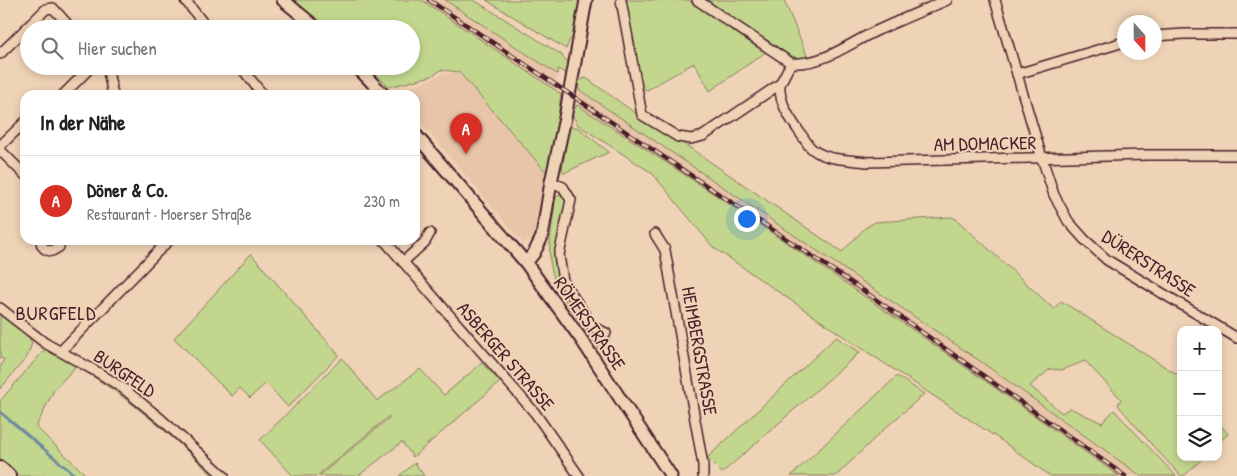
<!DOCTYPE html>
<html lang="de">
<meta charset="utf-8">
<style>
body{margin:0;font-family:"Patrick Hand",sans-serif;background:#f2f2f2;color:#222}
.controls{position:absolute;right:15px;bottom:15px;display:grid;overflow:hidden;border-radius:10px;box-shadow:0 2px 8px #0003}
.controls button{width:45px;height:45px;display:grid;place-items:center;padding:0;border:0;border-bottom:1px solid #e0e0e0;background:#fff;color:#222;font:25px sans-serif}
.compass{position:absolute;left:1117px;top:15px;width:45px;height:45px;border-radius:50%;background:#fff;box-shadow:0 2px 8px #0003;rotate:159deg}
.you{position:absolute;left:746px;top:218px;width:18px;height:18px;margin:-12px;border:4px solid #fff;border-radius:50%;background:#1a73e8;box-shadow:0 0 0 8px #1a73e833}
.badge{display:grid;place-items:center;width:32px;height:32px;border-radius:50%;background:#d93025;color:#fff;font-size:16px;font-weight:700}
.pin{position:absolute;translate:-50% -41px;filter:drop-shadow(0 1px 2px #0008)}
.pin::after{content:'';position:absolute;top:26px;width:18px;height:15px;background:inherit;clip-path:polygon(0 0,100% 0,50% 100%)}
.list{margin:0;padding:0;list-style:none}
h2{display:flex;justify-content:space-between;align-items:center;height:65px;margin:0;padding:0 20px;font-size:21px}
h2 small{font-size:16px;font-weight:400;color:#767676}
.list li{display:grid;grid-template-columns:32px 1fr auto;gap:15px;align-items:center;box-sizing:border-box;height:90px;padding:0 20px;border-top:1px solid #e0e0e0}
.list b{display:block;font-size:19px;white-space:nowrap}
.list p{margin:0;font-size:16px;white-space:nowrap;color:#767676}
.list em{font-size:16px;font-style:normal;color:#767676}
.icon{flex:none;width:28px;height:28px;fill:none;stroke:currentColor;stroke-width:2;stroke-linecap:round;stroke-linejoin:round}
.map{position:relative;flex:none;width:1237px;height:476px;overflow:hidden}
.search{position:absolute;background:#fff;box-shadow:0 2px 8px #0003;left:20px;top:20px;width:400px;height:55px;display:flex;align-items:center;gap:12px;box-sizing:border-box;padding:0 18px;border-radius:28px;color:#767676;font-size:19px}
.panel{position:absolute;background:#fff;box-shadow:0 2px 8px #0003;left:20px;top:90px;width:400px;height:155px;border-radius:15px}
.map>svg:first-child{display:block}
</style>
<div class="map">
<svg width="1237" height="476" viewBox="0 0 1237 476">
<rect width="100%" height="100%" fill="#efd3b6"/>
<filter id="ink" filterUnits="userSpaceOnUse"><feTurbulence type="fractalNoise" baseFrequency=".02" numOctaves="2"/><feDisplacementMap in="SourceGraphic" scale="10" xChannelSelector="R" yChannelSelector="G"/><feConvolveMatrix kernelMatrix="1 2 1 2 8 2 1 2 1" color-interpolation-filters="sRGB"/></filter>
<g filter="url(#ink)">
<g fill="#e8c5a9">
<polygon points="422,0 445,0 557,74 554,90"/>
<polygon points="459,72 547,173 537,234 528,241 523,243 415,116 415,95 398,95 396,91 422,83 442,74"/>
<polygon points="578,89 980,361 1141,476 1119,476 862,295 643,147 577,105"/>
</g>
<g fill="#c2d78d" stroke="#867b5c">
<polygon points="293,0 422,0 561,94 558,118 547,173 459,72 441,70 432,76 389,87 367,66 411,66 411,29 325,29"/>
<polygon points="445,0 474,0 562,55 563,58 569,62 567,74 558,69 557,74"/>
<polygon points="486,0 582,0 574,35 569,41 566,49"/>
<polygon points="624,0 688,0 766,52 710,91 694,63 647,90 640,87"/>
<polygon points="704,0 784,0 808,58 798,58 787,54"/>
<polygon points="586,78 641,117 690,148 842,252 865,228 875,222 951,217 956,219 1054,309 1061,301 1178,375 1181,378 1181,457 1204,457 1184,476 1181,476 1152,445 1118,405 1121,399 1085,361 1062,370 1050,369 1030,386 1062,413 1070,408 1102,423 1114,410 1176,476 1141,476 980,361 578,89 579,80"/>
<path d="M577 105C762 222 941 349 1119 476H1050L1002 441 840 334 713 247 652 173 578 125 572 114Z"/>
<polygon points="570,127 577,127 609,152 564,173 562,170 568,131"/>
<path d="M561 193 565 194 567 199 557 265 591 330 604 348 600 351C583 325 553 291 550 261 548 245 554 216 555 199Z"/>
<polygon points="251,254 339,355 288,407 266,383 250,398 240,388 232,396 174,338"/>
<polygon points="0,312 29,337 32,343 27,357 0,389 0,368 4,359 0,358"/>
<polygon points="836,337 860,352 722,473 707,458"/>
<path d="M46 348 99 376 147 411 219 476H213C171 434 127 396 76 366L54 390 36 427 87 476H20L0 459V401Z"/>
<polygon points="342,358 377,401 420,369 444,395 482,363 500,382 413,457 402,442 358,476 319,476 389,418 389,416 317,476 293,476 260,440 293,408"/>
<polygon points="897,376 924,394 882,431 836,476 791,476"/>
<polygon points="1218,422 1228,434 1218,443"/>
<polygon points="415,463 424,476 399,476"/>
</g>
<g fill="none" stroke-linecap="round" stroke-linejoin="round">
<polyline stroke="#70889e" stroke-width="2.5" points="0,412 76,476"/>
<defs>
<g id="minor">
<polyline points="185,0 208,29"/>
<polyline points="621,0 642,115 678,137 691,139 703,136 780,84 791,63"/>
<path d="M697 0 791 63C824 65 848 44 876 31 900 20 924 10 947 0"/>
<polyline points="995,0 1042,158 1054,195 1068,221 1084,239 1107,260 1237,338"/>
<polyline points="1154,36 1184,34 1237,34"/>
<polyline points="0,54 46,9 53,8 72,29"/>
<polyline points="104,66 108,71 113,95"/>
<polyline points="240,66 263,95"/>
<polyline points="1017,74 1124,42"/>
<path d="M780 84C778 107 797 127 809 146 823 161 848 159 867 162L1148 155H1237"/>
<polyline points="63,95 92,66"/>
<polyline points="0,146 25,122"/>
<polyline points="0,150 25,175"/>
<polyline points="551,182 563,187 571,200 559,255 563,281 593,327 606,333"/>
<polyline points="655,234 665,250 703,465 703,476"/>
<path d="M41 240C41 247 45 251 52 251L59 247 60 240"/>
<polyline points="384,240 535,413 579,476"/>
<polyline points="403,262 425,242 430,233"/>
<polyline points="0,308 45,343 99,373 124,389 161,419 224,476"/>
<polyline points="61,351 169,240"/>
</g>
<g id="tertiary">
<polyline points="283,0 318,29"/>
<polyline points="356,66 384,95"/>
<polyline points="415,134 526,263 581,339 671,476"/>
<polyline points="526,263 534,253 542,237 551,182 565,118 586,0"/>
</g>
<polyline id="trunk" points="0,469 8,476"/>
</defs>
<use href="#minor" stroke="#4a1f2b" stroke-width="12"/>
<use href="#tertiary" stroke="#4a1f2b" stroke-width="15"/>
<use href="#trunk" stroke="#4a1f2b" stroke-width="18"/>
<use href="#minor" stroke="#efd3b6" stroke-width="9"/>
<use href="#tertiary" stroke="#efd3b6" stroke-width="11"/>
<use href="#trunk" stroke="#efd3b6" stroke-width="14"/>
<defs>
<polyline id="rail" points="429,0 864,291 1125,476"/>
</defs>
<use href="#rail" stroke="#4a1f2b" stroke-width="4.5"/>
<use href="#rail" stroke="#efd3b6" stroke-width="2.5" stroke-dasharray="8" stroke-linecap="butt"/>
</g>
</g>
<g text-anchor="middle" stroke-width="4" stroke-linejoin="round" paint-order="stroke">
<g font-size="19" fill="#4a1f2b" stroke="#efd3b6">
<text transform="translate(985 143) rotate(-1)" y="7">AM DOMACKER</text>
<text transform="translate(1149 263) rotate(33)" y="7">DÜRERSTRASSE</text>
<text transform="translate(590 323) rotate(55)" y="7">RÖMERSTRASSE</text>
<text transform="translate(700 351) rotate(80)" y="7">HEIMBERGSTRASSE</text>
<text transform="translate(506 356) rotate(49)" y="7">ASBERGER STRASSE</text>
<text transform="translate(125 373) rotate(34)" y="7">BURGFELD</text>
</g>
<g font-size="20" letter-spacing="1" fill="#4a1f2b" stroke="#efd3b6">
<text x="56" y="320">BURGFELD</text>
</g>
</g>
</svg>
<div class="controls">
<button>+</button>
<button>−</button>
<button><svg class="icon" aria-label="layers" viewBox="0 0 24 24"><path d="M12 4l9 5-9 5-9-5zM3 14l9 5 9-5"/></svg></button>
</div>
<svg class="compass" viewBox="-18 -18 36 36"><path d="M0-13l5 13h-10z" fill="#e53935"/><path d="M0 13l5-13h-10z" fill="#767676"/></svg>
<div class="you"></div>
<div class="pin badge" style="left:466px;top:154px">A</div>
<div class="search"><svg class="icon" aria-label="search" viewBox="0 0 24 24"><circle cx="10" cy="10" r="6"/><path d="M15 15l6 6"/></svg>Hier suchen</div>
<section class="panel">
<h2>In der Nähe<small></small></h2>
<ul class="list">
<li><span class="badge">A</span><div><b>Döner &amp; Co.</b><p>Restaurant · Moerser Straße</p></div><em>230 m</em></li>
</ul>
</section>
</div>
